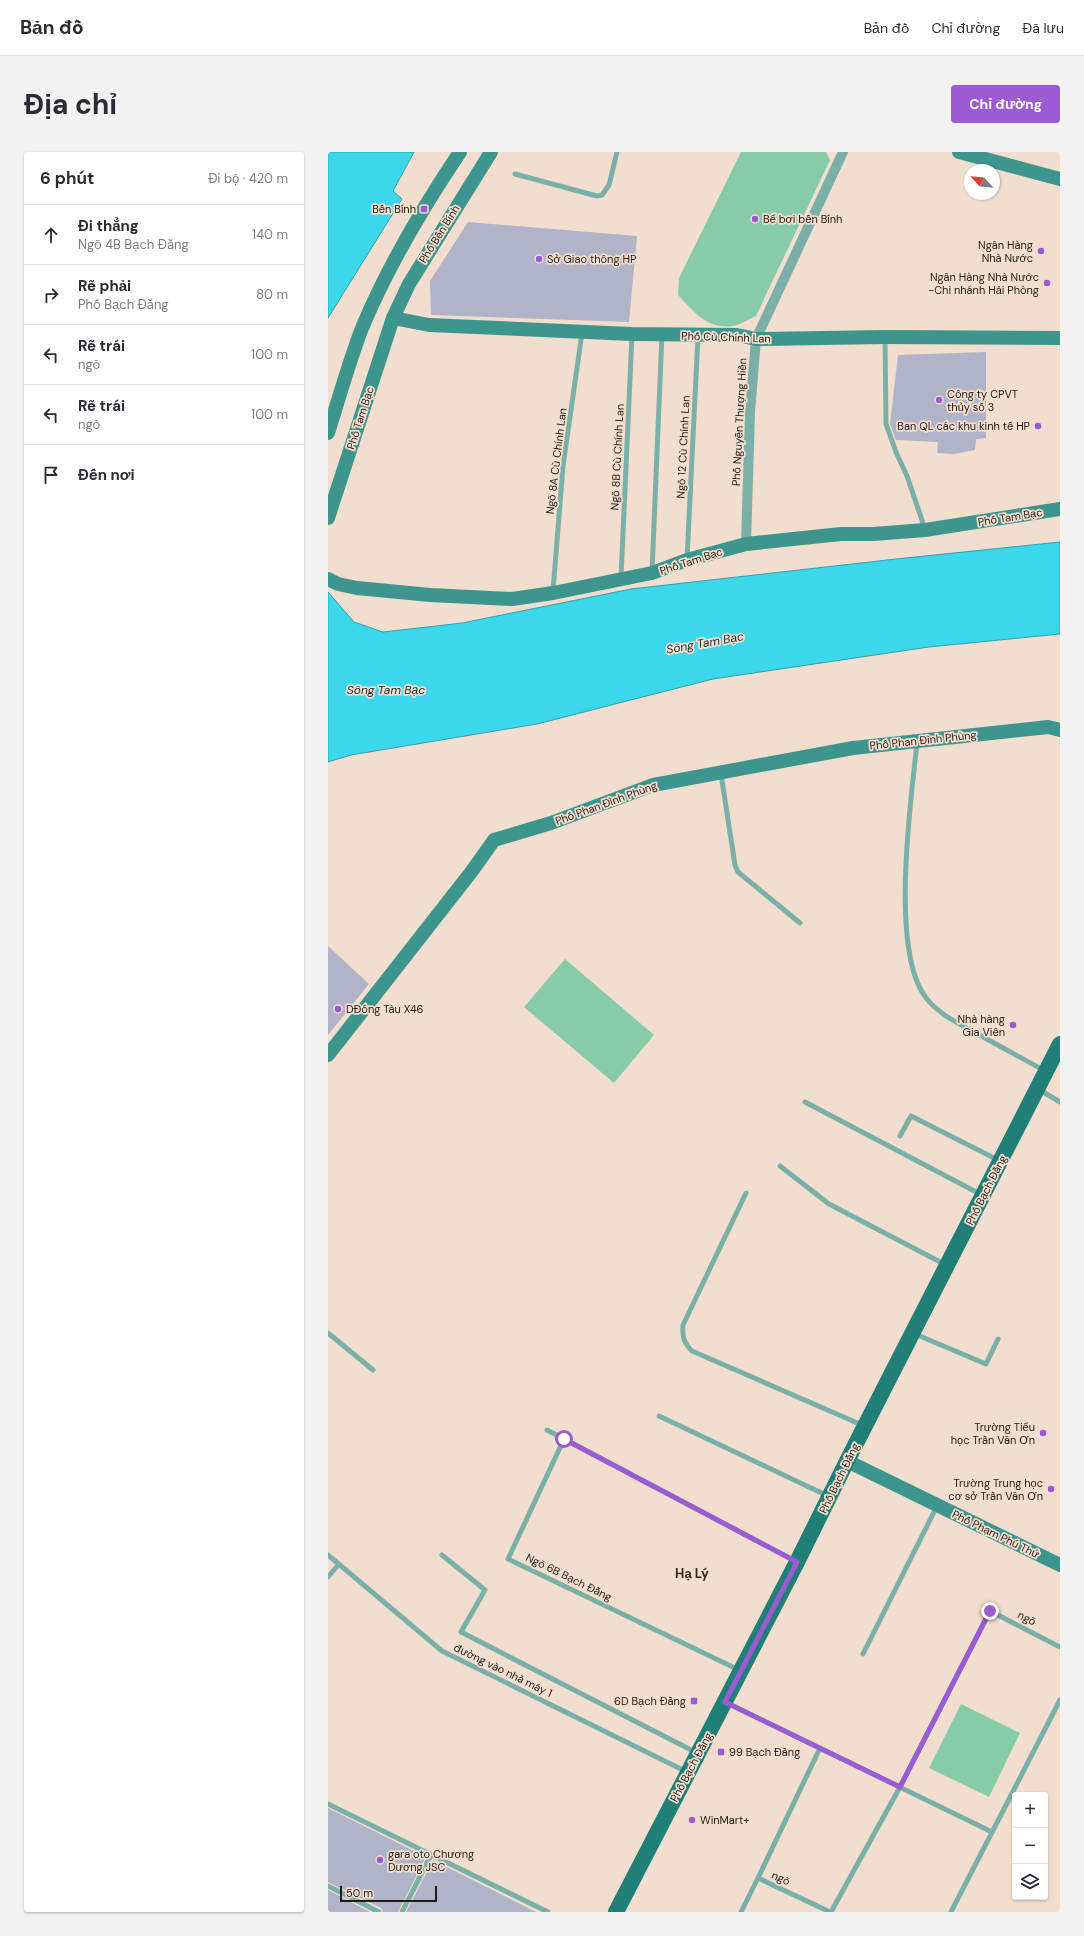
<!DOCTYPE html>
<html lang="vi">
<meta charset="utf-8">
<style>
body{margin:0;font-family:"DM Sans",sans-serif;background:#f2f2f3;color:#2b2b33}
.controls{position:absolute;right:12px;bottom:12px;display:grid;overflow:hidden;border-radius:4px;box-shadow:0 1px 3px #0004}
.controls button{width:36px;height:36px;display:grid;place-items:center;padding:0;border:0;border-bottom:1px solid #e1e1e2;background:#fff;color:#2b2b33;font:20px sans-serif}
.compass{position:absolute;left:636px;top:12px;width:36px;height:36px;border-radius:50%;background:#fff;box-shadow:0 1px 3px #0004;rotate:296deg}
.scale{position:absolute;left:12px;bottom:10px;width:97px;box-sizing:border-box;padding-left:4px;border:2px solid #211a15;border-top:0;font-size:11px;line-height:14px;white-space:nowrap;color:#211a15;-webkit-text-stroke:3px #f2decf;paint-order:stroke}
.stop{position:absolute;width:12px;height:12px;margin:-9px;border:3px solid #9b5cd3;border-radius:50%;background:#fff}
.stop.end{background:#9b5cd3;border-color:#fff;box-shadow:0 1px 4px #0008}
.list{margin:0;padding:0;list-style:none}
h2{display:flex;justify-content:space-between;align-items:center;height:52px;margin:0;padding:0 16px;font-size:17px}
h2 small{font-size:13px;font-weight:400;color:#7c7c81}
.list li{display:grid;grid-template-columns:26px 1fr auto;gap:12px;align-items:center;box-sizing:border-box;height:60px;padding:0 16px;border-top:1px solid #e1e1e2}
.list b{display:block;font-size:15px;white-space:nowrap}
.list p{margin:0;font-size:13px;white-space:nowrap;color:#7c7c81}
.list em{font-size:13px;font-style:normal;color:#7c7c81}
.icon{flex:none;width:22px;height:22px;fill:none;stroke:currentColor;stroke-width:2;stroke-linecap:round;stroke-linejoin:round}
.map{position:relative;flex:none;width:732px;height:1760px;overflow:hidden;border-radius:4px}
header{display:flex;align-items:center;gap:24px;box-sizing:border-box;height:56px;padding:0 20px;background:#fff;border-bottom:1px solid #e1e1e2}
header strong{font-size:19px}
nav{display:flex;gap:22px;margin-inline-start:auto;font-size:14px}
.intro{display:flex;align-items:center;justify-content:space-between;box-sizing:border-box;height:96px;padding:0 24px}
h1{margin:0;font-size:28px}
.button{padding:10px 18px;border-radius:4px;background:#9b5cd3;color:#fff;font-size:14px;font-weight:700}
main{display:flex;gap:24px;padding:0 24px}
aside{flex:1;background:#fff;border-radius:4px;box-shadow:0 1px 3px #0004}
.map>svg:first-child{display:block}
</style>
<header>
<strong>Bản đồ</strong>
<nav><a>Bản đồ</a><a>Chỉ đường</a><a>Đã lưu</a></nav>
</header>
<div class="intro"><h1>Địa chỉ</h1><a class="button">Chỉ đường</a></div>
<main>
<aside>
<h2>6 phút<small>Đi bộ · 420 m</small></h2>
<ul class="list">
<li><svg class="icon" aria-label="ahead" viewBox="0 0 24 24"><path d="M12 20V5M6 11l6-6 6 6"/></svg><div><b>Đi thẳng</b><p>Ngõ 4B Bạch Đằng</p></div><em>140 m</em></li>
<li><svg class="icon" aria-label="right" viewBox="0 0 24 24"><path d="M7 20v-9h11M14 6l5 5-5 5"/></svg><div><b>Rẽ phải</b><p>Phố Bạch Đằng</p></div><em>80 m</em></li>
<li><svg class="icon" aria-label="left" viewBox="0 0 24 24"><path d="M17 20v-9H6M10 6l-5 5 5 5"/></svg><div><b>Rẽ trái</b><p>ngõ</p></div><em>100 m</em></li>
<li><svg class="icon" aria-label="left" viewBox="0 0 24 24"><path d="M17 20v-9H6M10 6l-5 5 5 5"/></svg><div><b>Rẽ trái</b><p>ngõ</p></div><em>100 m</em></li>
<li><svg class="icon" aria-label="arrive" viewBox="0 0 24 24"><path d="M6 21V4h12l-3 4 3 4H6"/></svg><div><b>Đến nơi</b></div></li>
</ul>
</aside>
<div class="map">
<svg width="732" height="1760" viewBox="0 0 732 1760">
<rect width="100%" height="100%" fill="#f2decf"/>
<g fill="#87cca8">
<path d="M413 0H498L502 8 428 164C421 167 412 173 405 174 380 178 365 159 350 143L351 126Z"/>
<polygon points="237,807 326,883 286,931 196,855"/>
<polygon points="633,1552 692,1581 661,1645 601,1616"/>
</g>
<g fill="#3bd8eb" stroke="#339fab">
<polygon points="0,0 86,0 65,39 74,47 0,166"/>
<polygon points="732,390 732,482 601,495 385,527 209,572 23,603 0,610 0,440 26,470 55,480 134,471 303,437 568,407"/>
</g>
<g fill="#b1b3c8">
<polygon points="140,70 309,84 301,170 103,163 102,129"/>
<polygon points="658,200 658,286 648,287 647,298 626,302 609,301 610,290 568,288 562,272 570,203"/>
<polygon points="0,794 41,832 0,883"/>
<polygon points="0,1656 98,1705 70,1760 55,1760 53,1756 0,1730"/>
<polygon points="105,1708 208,1760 78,1760"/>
<polygon points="0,1738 42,1760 0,1760"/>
</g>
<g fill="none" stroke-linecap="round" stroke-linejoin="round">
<g stroke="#7bb0a9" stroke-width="5">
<polyline points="187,22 269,44 274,43 281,33 289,0"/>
<polyline points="557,187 558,272 568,300 579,324 597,377"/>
<polyline points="359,407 370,184"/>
<polyline points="324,420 334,182"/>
<polyline points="293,425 304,183"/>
<polyline points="225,439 235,314 254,181"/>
<path d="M589 591C583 648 561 802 599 847 612 863 630 871 648 881 671 894 694 906 717 919"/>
<polyline points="393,622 407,713 410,720 472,771"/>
<polyline points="712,938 732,950"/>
<polyline points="477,950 654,1043"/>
<polyline points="572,984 583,964 670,1008"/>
<polyline points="452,1014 501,1052 618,1113"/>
<path d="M418 1041 355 1173C354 1185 356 1191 364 1199L534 1273"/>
<polyline points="0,1181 45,1218"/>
<polyline points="587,1182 658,1212 670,1187"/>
<polyline points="331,1264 500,1344"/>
<polyline points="219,1278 467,1409"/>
<polyline points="236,1287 180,1407 411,1518"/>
<polyline points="0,1403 114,1499 359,1620"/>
<polyline points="114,1403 157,1438 133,1480 369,1601"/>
<polyline points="0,1425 11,1412"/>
<polyline points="535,1502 609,1354"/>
<polyline points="399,1551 664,1680"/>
<polyline points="0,1652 220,1760"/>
<polyline points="430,1726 492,1596"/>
<polyline points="0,1734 51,1760"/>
<polyline points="74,1760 103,1703"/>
<polyline points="413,1760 430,1726 502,1760"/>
<polyline points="503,1760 572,1635 662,1459 732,1495"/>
<polyline points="623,1760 732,1548"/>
</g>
<polyline stroke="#7bb0a9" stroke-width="10" points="418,392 422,260 428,187 515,0"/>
<g stroke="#3d968d" stroke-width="14">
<polyline points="631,0 732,27"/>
<polyline points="65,166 101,173 304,182 409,183 428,187 557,185 732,186"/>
<path d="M0 281C11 246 21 210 34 176 60 114 95 55 132 0"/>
<polyline points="0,366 65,166 81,132 163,0"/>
<polyline points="0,427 10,432 29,436 102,443 184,447 225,441 324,421 359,408 418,392 513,382 545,382 597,378 732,357"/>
<polyline points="0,903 144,719 166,688 223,671 325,633 525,596 720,575 732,578"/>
<polyline points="519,1309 732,1413"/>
</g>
<polyline stroke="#208077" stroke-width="16" points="288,1760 469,1410 519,1309 732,892"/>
</g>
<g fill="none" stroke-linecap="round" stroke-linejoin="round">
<polyline stroke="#9b5cd3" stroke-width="5" points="236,1287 469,1410 397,1550 572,1635 662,1459"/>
</g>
<g fill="#9b5cd3" stroke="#f2decf" stroke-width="1.5">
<rect x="92" y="53" width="8" height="8" rx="2"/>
<circle cx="427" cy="67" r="4"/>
<circle cx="713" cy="99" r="4"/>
<circle cx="211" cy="107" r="4"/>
<circle cx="719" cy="131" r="4"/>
<circle cx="611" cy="248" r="4"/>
<circle cx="710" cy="274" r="4"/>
<circle cx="10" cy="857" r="4"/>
<circle cx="685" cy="873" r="4"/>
<circle cx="715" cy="1281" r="4"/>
<circle cx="723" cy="1337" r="4"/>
<rect x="362" y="1545" width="8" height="8" rx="2"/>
<rect x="389" y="1596" width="8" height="8" rx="2"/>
<circle cx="364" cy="1668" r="4"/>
<circle cx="52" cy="1708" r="4"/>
</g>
<g text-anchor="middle" stroke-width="3.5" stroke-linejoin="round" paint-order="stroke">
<g font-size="11" fill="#211a15" stroke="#f2decf" text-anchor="end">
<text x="88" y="61">Bến Bính</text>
<text x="435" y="71" text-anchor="start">Bể bơi bến Bính</text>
<text x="705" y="97">Ngân Hàng<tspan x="705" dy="13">Nhà Nước</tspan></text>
<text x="219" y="111" text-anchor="start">Sở Giao thông HP</text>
<text x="711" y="129">Ngân Hàng Nhà Nước<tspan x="711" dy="13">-Chi nhánh Hải Phòng</tspan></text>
<text x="619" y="246" text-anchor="start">Công ty CPVT<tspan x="619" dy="13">thủy số 3</tspan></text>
<text x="702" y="278">Ban QL các khu kinh tế HP</text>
<text x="18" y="861" text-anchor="start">DĐóng Tàu X46</text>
<text x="677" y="871">Nhà hàng<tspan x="677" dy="13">Gia Viên</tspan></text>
<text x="707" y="1279">Trường Tiểu<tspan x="707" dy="13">học Trần Văn Ơn</tspan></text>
<text x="715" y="1335">Trường Trung học<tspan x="715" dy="13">cơ sở Trần Văn Ơn</tspan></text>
<text x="358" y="1553">6D Bạch Đằng</text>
<text x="401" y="1604" text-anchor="start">99 Bạch Đằng</text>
<text x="372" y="1672" text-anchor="start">WinMart+</text>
<text x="60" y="1706" text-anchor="start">gara oto Chương<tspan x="60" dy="13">Dương JSC</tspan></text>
</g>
<g font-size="11" fill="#211a15" stroke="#f2decf">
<text transform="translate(111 82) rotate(-58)" y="4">Phố Bến Bính</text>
<text transform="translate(398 185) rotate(2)" y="4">Phố Cù Chính Lan</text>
<text transform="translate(32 266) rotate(-72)" y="4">Phố Tam Bạc</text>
<text transform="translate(411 270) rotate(-87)" y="4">Phố Nguyễn Thượng Hiền</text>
<text transform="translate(355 295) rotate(-87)" y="4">Ngõ 12 Cù Chính Lan</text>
<text transform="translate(289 305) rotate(-87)" y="4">Ngõ 8B Cù Chính Lan</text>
<text transform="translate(228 309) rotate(-83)" y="4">Ngõ 8A Cù Chính Lan</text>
<text transform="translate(682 365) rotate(-9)" y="4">Phố Tam Bạc</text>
<text transform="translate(363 409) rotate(-18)" y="4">Phố Tam Bạc</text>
<text transform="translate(595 588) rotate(-6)" y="4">Phố Phan Đình Phùng</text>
<text transform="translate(278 651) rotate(-20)" y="4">Phố Phan Đình Phùng</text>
<text transform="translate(658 1038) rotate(-63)" y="4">Phố Bạch Đằng</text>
<text transform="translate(511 1326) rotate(-64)" y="4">Phố Bạch Đằng</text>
<text transform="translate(668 1382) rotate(26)" y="4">Phố Phạm Phú Thứ</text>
<text transform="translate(241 1425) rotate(26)" y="4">Ngõ 6B Bạch Đằng</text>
<text transform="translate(699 1466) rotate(27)" y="4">ngõ</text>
<text transform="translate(175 1518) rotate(26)" y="4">đường vào nhà máy 1</text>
<text transform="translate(363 1615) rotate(-62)" y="4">Phố Bạch Đằng</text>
<text transform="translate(453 1726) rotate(25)" y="4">ngõ</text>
</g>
<g font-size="12" font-style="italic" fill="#152e32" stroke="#f2decf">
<text transform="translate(377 491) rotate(-10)" y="4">Sông Tam Bạc</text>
<text x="58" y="542">Sông Tam Bạc</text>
</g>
<g font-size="13" font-weight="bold" fill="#37281d" stroke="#f2decf">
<text x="364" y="1426">Hạ Lý</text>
</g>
</g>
</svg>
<div class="controls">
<button>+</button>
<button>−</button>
<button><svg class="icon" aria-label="layers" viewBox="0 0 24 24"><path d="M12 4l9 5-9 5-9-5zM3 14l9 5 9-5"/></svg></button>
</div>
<svg class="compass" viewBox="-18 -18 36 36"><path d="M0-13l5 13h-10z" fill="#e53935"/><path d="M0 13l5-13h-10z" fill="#7c7c81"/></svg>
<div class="scale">50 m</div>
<div class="stop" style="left:236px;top:1287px"></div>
<div class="stop end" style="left:662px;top:1459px"></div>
</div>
</main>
